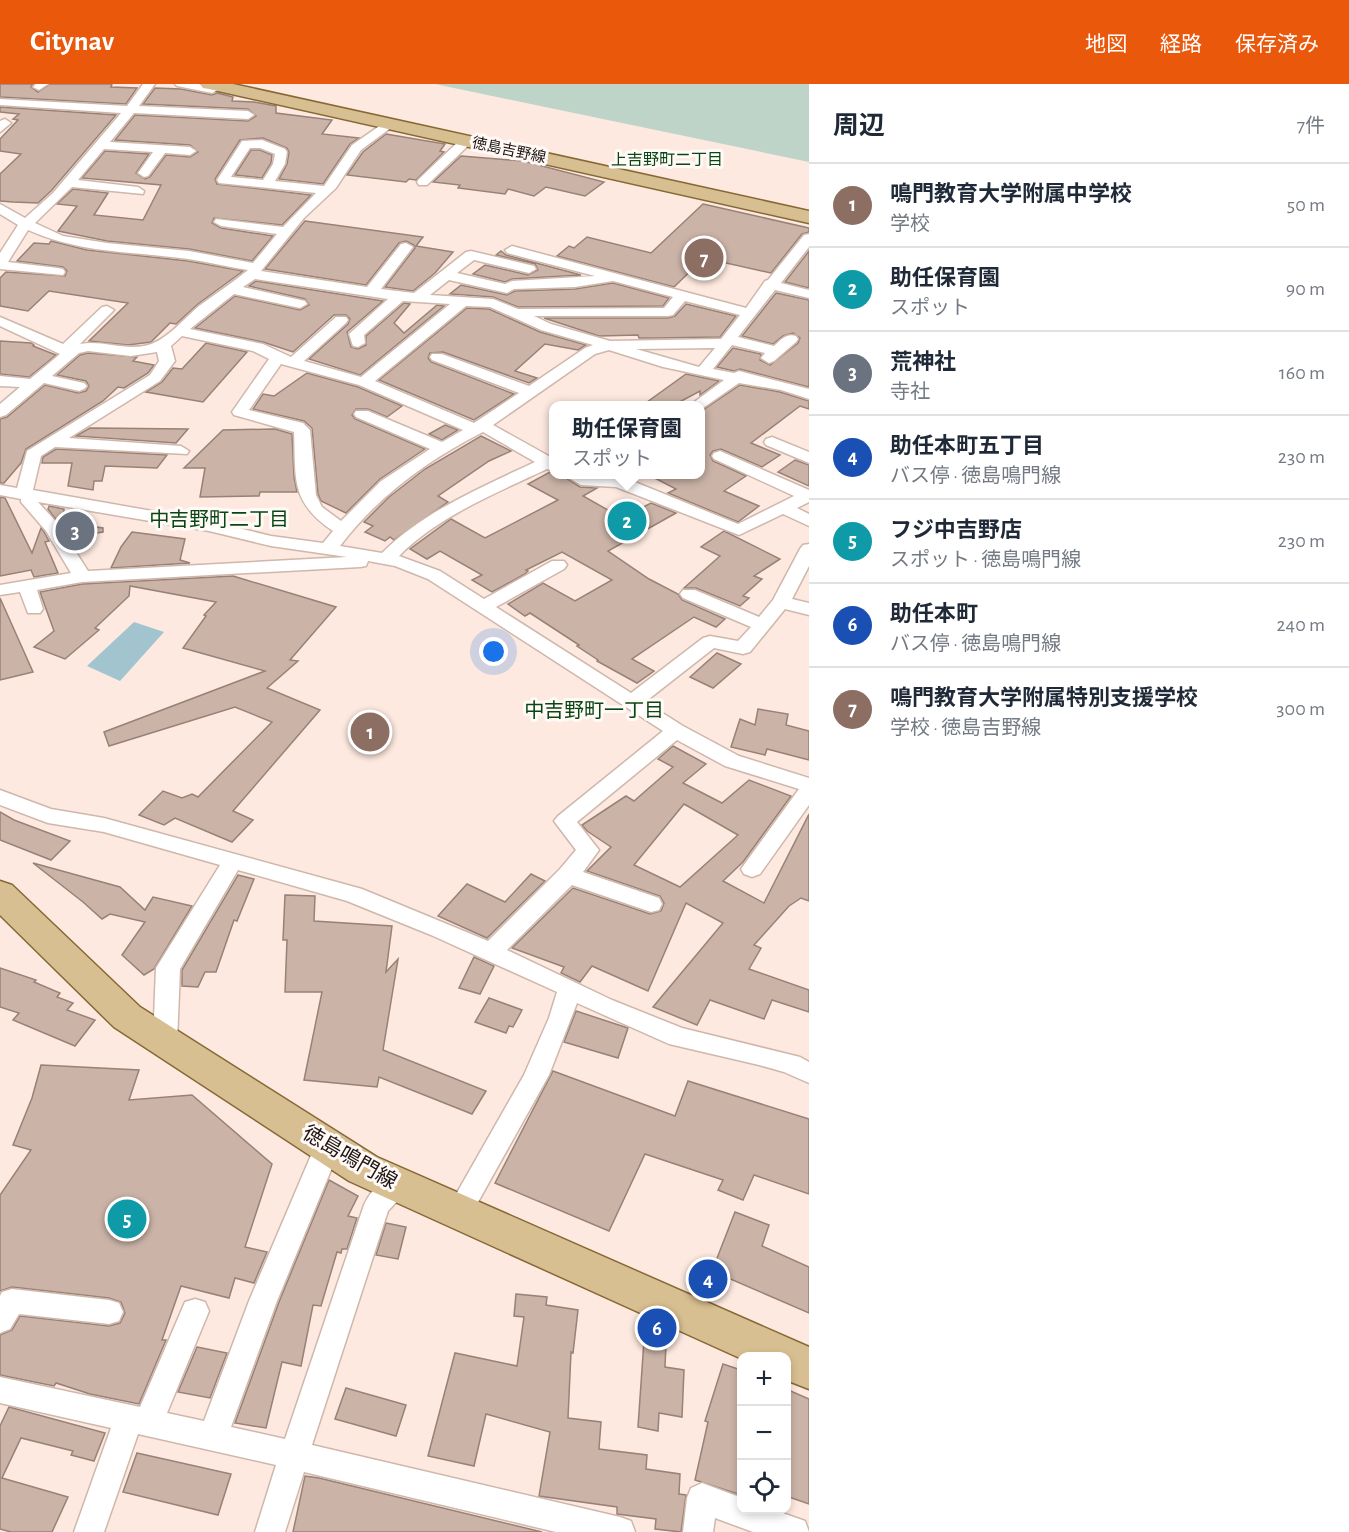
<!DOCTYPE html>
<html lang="ja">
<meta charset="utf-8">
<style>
body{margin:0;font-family:"Alegreya Sans","Noto Sans JP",sans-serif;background:#f2f2f3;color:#1f2937}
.controls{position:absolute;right:18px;bottom:18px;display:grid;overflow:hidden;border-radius:12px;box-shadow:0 3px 9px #0003}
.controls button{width:54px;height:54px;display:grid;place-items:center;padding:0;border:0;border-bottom:2px solid #e0e1e3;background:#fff;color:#1f2937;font:30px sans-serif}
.you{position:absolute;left:494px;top:568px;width:21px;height:21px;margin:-15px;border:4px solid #fff;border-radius:50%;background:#1a73e8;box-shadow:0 0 0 9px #1a73e833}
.badge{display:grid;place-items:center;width:39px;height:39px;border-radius:50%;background:#ea580c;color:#fff;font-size:20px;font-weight:700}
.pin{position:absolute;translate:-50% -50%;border:3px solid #fff;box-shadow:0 2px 6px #0006}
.popup{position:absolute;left:549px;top:317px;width:156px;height:78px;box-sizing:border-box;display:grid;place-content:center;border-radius:12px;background:#fff;filter:drop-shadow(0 2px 4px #0005);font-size:20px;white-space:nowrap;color:#747a83}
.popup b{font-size:22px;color:#1f2937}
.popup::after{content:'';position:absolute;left:50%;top:100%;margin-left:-12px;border:12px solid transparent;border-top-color:#fff}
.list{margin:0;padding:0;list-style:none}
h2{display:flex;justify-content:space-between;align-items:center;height:78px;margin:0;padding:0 24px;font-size:26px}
h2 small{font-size:20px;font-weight:400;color:#747a83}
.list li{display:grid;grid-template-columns:39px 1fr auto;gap:18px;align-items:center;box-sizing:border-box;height:84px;padding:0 24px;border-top:2px solid #e0e1e3}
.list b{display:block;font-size:22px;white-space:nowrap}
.list p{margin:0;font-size:20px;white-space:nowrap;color:#747a83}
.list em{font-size:20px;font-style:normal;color:#747a83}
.icon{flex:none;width:33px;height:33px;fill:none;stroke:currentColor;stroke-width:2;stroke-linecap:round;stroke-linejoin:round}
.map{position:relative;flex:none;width:809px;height:1448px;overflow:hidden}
header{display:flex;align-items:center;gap:36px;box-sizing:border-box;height:84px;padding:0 30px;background:#ea580c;color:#fff}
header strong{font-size:28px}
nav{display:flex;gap:33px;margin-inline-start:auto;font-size:21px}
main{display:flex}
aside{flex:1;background:#fff}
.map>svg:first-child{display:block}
</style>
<header>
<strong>Citynav</strong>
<nav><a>地図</a><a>経路</a><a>保存済み</a></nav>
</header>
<main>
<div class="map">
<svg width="809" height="1448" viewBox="0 0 809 1448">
<rect width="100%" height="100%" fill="#fde9df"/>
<polygon fill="#bed4c9" points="435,0 809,0 809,78"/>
<polygon fill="#a1c4cf" points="134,538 164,548 120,597 87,582"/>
<g fill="#cbb3a7" stroke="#988176" stroke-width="1.5" fill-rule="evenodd">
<polygon points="0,0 33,0 31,3 38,8 50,0 112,0 111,3 137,4 126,20 0,13"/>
<polygon points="155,4 181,5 212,11 217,9 233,13 232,17 254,18 276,22 276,29 332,36 322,50 359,54 350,60 323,100 279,95 287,80 289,68 287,64 263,54 240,56 215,95 217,100 311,111 282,141 214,134 212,139 221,144 273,152 252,177 189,165 107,157 58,147 77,122 57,120 73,105 108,109 94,131 143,136 161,101 82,94 105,67 149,70 136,89 145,95 150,93 166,71 190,73 198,68 190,61 115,56 135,31 248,37 256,32 248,25 143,20"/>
<polygon points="0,23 116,31 51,107 38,119 13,118 0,117 0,90 21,70 0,67 0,55 18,36 13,35 19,30 0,28"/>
<polygon points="386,50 445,60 440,67 444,68 416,96 409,95 406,98 347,91 363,68"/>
<polygon points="251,66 260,66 272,71 271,79 262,94 235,91"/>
<polygon points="461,72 523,77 604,98 585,112 546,103 534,112 508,105 505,110 458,104 460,101 433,98"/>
<polygon points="703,120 809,144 809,148 802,150 771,189 704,174 674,203 557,172 569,162 574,164 587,153 651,169"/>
<polygon points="305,137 423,153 416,162 453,168 435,189 413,207 385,203 415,164 414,161 406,157 399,159 366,201 265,185"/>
<polygon points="51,157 87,166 188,177 243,187 198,220 176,240 170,239 151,258 128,261 89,257 128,219 49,207 28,227 0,222 0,194 6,188 65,192 67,187 63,183 17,177 34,159 49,160"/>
<polygon points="501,167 506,171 581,191 512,195 505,198 473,190 485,181 528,191 538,186 535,180 496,171"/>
<polygon points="809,167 809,204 785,198"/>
<polygon points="256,197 383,217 347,248 351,263 358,265 366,261 366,252 404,219 410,220 394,239 404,249 437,221 444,222 360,291 309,275 348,240 350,235 346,231 334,231 293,268 263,258 195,244 235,212 300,226 309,221 305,215 249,202"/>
<polygon points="613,199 669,214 663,222 518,223 493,213 450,210 461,201 507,211 515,207 575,205"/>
<polygon points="776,209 809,216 809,303 740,285 734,287 717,283 733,264 761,270 760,276 770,281 798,259 800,254 793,249 783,252 773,260 742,252"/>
<polygon points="686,220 736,232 720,253 653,254 639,254 638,251 599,252 544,234 668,234 675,232"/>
<polygon points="467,224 489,225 540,248 586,261 578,266 545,260 515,287 537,294 529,299 443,268 430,269 428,274 431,278 514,310 474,336 379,296"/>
<polygon points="0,257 31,259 34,261 33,262 56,271 29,293 0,290"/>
<polygon points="206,259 247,268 203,318 146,308 162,298 173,284 182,285"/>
<polygon points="88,269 137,273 133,277 154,281 148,289 124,304 118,303 103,317 26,365 21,379 4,399 0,399 0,335 7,333 45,301 78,309 86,307 89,302 86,297 57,291 80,271"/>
<polygon points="307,289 358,303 402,322 387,333 368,325 356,325 352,331 355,335 425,365 380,395 346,429 321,417 318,410 312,344 304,337 253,325 263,310 274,312"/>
<polygon points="686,290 719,297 700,311 700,307 674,321 643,321"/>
<polygon points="740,301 780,308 809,317 809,325 800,322 751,359 780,371 762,383 721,365 713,367 710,371 713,377 746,392 724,407 759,422 738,438 668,409 676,405 647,390 700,390 700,328"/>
<polygon points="445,341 458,346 442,356 429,350"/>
<polygon points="90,344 188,345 176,359 76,352"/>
<polygon points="275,345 292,350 294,393 297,408 260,408 259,412 200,413 205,384 184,384 223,346"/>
<polygon points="481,352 511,367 489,377 438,412 448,418 394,456 390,453 385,457 365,448 373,442 364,438 389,413 425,385"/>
<polygon points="56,365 167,371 157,384 105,382 102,397 94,397 93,406 68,402 72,379 42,379 43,373"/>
<polygon points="795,376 809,381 809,402 778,388"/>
<polygon points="550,388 560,390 580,403 597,404 583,412 622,434 651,419 676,429 608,467 649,495 678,510 682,516 725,535 716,543 694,533 632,575 654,587 637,599 597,577 598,576 577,562 579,561 530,529 525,532 508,520 543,499 575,517 612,496 562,468 526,486 528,487 525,490 492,508 472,496 482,491 440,467 427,475 410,465 451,435 485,454 558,416 528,400"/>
<polygon points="0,413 5,414 32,469 41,444 44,448 49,457 45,458 58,489 34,493 31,486 0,492"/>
<polygon points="49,422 64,425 63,438 103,444 103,448 69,453 48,425"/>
<polygon points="724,447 780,475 754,492 762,495 743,512 749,514 740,522 696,504 684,504 720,472 701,463"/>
<polygon points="132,448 185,455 180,476 190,479 111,484 121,463"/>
<polygon points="233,492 336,523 290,576 298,577 267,604 320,626 233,727 253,736 232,758 175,734 164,741 139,731 163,707 182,714 192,710 198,713 272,638 235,623 109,662 104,648 265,587 183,564 206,532 204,531 216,518 130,502 129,512 95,544 99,546 65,575 34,563 54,547 40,508 82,500"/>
<polygon points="0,514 33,588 0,596"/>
<polygon points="717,569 741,580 713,604 690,593"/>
<polygon points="758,625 788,630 786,641 809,647 809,676 767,665 765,671 731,663 740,635 755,641"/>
<path d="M673 662 706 680 683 699 722 719 749 696 791 712 743 778 723 797 764 819 809 730V817L801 814 789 822 754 861 761 864 749 885 809 906V928L772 916 764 935 710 916 697 941 653 923 723 839 686 819 648 907 592 882 580 898 561 889 564 883 512 864 573 804 650 830 661 827 664 819 660 812 587 787 611 763 587 747 582 741 626 712 634 717 673 683 658 675ZM684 720 738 751 680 803 634 781Z"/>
<polygon points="0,728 14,736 70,757 51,776 0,756"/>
<polygon points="33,779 120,803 145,826 153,813 192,822 154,885 144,891 122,871 145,838 110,830 102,835 83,818"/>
<polygon points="531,790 545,797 487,854 438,832 467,800 505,818"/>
<polygon points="238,791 254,795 237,837 234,836 216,888 205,888 198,903 182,902 182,886"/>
<polygon points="285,811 315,812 314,837 392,842 386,888 398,875 383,966 486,1007 472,1030 379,993 377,1003 304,996 322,908 285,908 287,856 283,856"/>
<polygon points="474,873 494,882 480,910 459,904"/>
<polygon points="0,884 36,896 34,898 60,909 57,913 73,919 67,926 95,936 75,962 13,936 19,929 0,923"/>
<polygon points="489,914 522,926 513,943 509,942 506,949 475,938"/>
<polygon points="576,927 628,944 618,974 564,958"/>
<polygon points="41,981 139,986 129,1016 192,1011 272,1080 245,1163 267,1168 254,1199 235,1194 229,1214 181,1202 162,1256 166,1256 139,1320 90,1310 56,1299 54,1302 0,1291 0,1251 12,1246 20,1232 109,1242 120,1239 125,1229 121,1218 109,1214 12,1203 0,1207 0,1111 31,1066 13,1061 32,1014"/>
<polygon points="553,987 675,1032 688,997 809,1035 809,1110 754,1091 743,1116 718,1106 723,1096 645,1070 609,1147 495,1099"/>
<polygon points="329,1096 358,1112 348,1132 357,1134 347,1165 342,1165 341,1169 337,1168 321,1222 313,1221 301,1282 282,1278 266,1344 235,1339 279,1218"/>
<polygon points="735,1128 769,1141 762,1162 809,1183 809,1229 712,1187"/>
<polygon points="386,1139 406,1143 398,1175 376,1171"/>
<polygon points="516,1210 547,1213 546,1221 578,1226 573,1269 571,1268 568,1334 601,1338 599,1365 647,1371 646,1385 680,1390 679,1410 686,1411 681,1448 655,1445 656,1435 617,1430 617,1423 539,1412 550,1348 486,1330 474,1382 428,1372 455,1269 517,1282 524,1233 514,1232"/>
<polygon points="644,1256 666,1259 665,1283 684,1286 682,1333 659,1329 658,1347 638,1343"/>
<polygon points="197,1263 227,1269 210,1314 178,1308"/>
<polygon points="723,1280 741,1286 741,1411 695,1396 708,1338 705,1337"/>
<polygon points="346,1304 406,1321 396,1352 335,1335"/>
<polygon points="786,1305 809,1315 809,1420 786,1412 786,1354 790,1331 786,1330"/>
<polygon points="9,1323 105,1349 94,1377 71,1371 73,1367 21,1354 2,1394 68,1413 52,1448 11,1448 0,1445 0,1342"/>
<polygon points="137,1369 231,1390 218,1431 123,1408"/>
<polygon points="305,1392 319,1394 542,1448 293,1448"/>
</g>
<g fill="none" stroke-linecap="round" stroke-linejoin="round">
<defs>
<g id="minor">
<polygon points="36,0 48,0 39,6 33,3"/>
<path d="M143 0H155L139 22 248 27 254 31 248 35 134 29 110 58 190 63 196 67 190 71 165 69 148 92 144 93 138 89 153 68 104 65 78 96 138 103 144 107 143 110 72 103 35 139 63 152 107 159 189 167 253 179 277 150 221 142 214 138 216 135 283 143 316 109 219 99 217 96 242 57 262 56 285 65 287 68 285 80 275 97 324 102 352 61 388 36 394 40 392 43 361 66 336 104 304 134 261 187 367 203 401 160 406 159 413 163 381 205 414 209 466 168 471 167 534 182 536 185 529 189 474 176 457 189 505 200 512 197 595 192 507 169 505 166 512 162 746 224 765 197 768 196 804 151 809 150V163L781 199 809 206V214L775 206 738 253 774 262C781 256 786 249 796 252L798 255 796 258 774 277 769 279 761 274 765 269 732 261 713 285 734 289 739 287 809 305V315L781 306 739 299 700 326V322H692L693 319 724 296 663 283 609 266 595 270 493 341 554 375V387L547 385C498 408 437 433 399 472L440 487 484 515 552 477H564L567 481 564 485 496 523 631 609 703 554 710 552 738 557 751 543 683 514 680 510 683 506H695L759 533 773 516 800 465 803 461 809 460V482L792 515 809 519V531L785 525 750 568 743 570 714 564 645 618 683 642 739 672 809 694V721L760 790 752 793 744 790 741 785 799 705 725 682 677 656 577 738 599 766 583 788 659 814 662 820 659 826 651 828 572 801 507 866 612 916 682 944 800 973 809 978V999L784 988 759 981 669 960 577 919 549 991 468 1136 459 1139 450 1136 446 1128 524 991 549 934 557 908 431 851 347 817 238 786 180 885 177 958 174 965 165 967 156 965 153 958 156 884 220 781 104 748 48 739 0 721V706L51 725 104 734 362 805 488 857 560 785 576 766 554 737 558 732 663 647 428 495 395 482 368 477 366 482 360 483 82 498 37 506 43 525 40 529H28L20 508 0 511V501L71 489 46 447 21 418V415L0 411V401L17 404 27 367 150 291 159 277 157 268 131 272 88 267 79 269 52 292 84 299 87 302 84 305 79 307 44 299 6 331 0 333V320L20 303 0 302V292L30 295 60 270 0 242V233L63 260 102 223 107 222 114 226 80 260C101 256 123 266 144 262 166 258 183 235 199 222 215 210 232 199 248 186 228 183 208 178 188 175 131 167 82 170 28 146L8 178 58 184 63 185 65 188 63 191 0 185V169L18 141 0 130V120L25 134 53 109 121 29 0 21V15L127 22ZM250 64H260L275 70 273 80 263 96 231 93ZM255 195 388 215 349 250 353 262 358 263 365 259 364 251 403 217 450 220 361 293 304 277 346 239 348 236 346 233H336L291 273 263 260 190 245 234 210 300 224 307 220 305 217 243 203ZM449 196 507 209 514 205 575 203 613 197 673 213 664 224 518 225 493 215 430 211ZM685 217 740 231 721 255 610 257 551 240 534 232H668L673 231ZM466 222 490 223 541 246 593 261 585 264 529 302 442 270H432L430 273 432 276 519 309 474 339 375 297ZM182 252 253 267 269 275 232 328 234 331 294 348C296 395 290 418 333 447L323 459 271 452 209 437 33 406 41 372 55 363 187 370 189 367 181 362 69 354 160 297 175 277 171 262ZM715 264 699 283 636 265ZM281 280 359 301 463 346 442 358 368 327H356L354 330 356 333 430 365 381 397 341 437 322 423 316 411 310 346 303 339 249 326ZM483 348 535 378C482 403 424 427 382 469L340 462C378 412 428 376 483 348ZM38 418 209 447 271 462 347 473 88 487 58 440Z"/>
<polygon points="175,0 199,0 216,4 218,6 212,9 177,2"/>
<polygon points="5,35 11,39 0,48 0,37"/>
<polygon points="466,53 472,57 470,60 427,101 419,101 417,98 419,95 462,54"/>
<polygon points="772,353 809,368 809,379 766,361 764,358 766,355"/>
<polygon points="720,367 809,406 809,418 797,424 809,430 809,442 783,430 739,451 616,403 581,401 562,390 625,394 738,440 794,412 714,375 712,372 714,369"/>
<path d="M328 1051 337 1055 341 1062 277 1217 231 1343 285 1355 364 1121C372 1105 387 1086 406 1092L410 1100 406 1108 388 1127 312 1361 620 1433 631 1437 635 1448H556L304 1388 285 1448H255L276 1381 138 1350 104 1448H74L111 1344 0 1319V1293L140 1323 185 1218 195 1215 205 1218 209 1227 167 1329 204 1337 249 1217 315 1062 319 1055Z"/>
<polygon points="12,1205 109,1216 119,1219 123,1228 119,1237 109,1240 19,1230 10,1245 0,1249 0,1212 2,1208"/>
<polygon points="702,1399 742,1414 742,1426 774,1426 805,1437 809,1448 753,1448 715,1434 713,1448 683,1448 687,1414 691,1404"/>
</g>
<g id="primary">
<polygon points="200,0 233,0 809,127 809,139 209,5 203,4"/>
<polygon points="0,797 12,801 140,923 377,1073 809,1263 809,1305 786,1296 786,1272 742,1272 742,1275 349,1097 114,943 0,831"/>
</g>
</defs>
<use href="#minor" stroke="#cfb7ab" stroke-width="3"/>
<use href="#primary" stroke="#866835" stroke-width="3"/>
<use href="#minor" fill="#fff" fill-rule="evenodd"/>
<use href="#primary" fill="#d8bf91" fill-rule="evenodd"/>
</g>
<g text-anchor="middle" stroke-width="6" stroke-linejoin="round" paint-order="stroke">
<g font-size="15" fill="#1f1612" stroke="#fffaf7">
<text transform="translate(509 66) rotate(12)" y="5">徳島吉野線</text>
</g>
<g font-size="16" fill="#094613" stroke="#fffaf7">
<text x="667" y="81">上吉野町二丁目</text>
</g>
<g font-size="20" fill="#094613" stroke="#fffaf7">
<text x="219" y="442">中吉野町二丁目</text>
<text x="594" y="633">中吉野町一丁目</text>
</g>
<g font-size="21" fill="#1f1612" stroke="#fffaf7">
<text transform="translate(350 1073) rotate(30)" y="7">徳島鳴門線</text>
</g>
</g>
</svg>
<div class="controls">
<button>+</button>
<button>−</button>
<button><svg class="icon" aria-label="locate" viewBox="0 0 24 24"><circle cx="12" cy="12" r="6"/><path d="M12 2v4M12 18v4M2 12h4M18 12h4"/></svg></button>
</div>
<div class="you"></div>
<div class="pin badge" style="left:370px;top:648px;background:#8d6e63">1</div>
<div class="pin badge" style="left:627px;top:437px;background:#0f9aa8">2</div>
<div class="popup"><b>助任保育園</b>スポット</div>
<div class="pin badge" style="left:75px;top:447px;background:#6b7280">3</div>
<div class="pin badge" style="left:708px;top:1195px;background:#1a4fb4">4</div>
<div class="pin badge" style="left:127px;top:1135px;background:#0f9aa8">5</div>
<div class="pin badge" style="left:657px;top:1244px;background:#1a4fb4">6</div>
<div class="pin badge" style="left:704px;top:174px;background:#8d6e63">7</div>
</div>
<aside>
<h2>周辺<small>7件</small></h2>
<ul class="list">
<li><span class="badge" style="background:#8d6e63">1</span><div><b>鳴門教育大学附属中学校</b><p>学校</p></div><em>50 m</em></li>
<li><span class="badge" style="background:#0f9aa8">2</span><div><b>助任保育園</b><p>スポット</p></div><em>90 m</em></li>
<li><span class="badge" style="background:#6b7280">3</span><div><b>荒神社</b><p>寺社</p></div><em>160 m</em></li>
<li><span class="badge" style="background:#1a4fb4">4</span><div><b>助任本町五丁目</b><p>バス停 · 徳島鳴門線</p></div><em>230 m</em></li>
<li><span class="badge" style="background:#0f9aa8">5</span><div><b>フジ中吉野店</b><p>スポット · 徳島鳴門線</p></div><em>230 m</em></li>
<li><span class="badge" style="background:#1a4fb4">6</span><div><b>助任本町</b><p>バス停 · 徳島鳴門線</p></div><em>240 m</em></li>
<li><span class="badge" style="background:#8d6e63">7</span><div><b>鳴門教育大学附属特別支援学校</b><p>学校 · 徳島吉野線</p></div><em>300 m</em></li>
</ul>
</aside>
</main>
